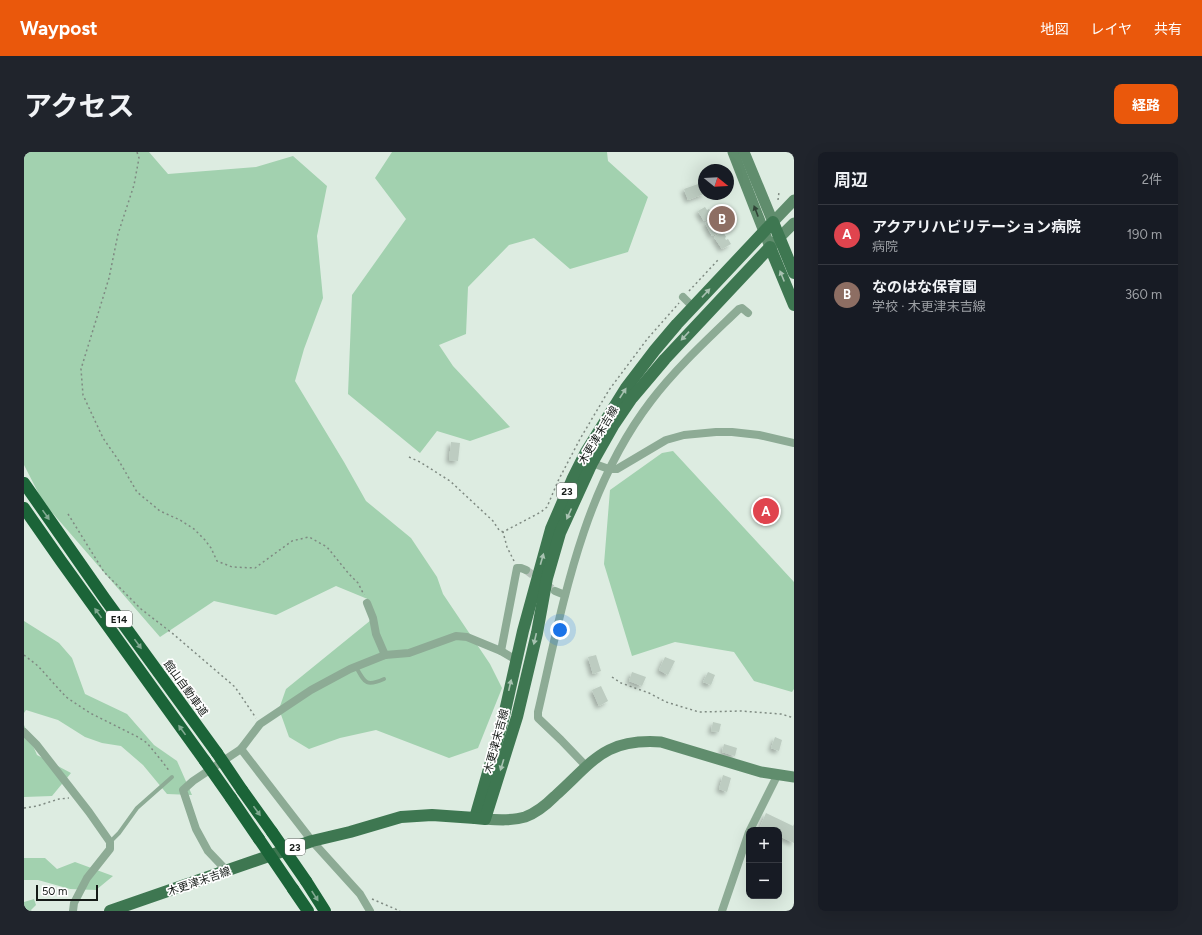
<!DOCTYPE html>
<html lang="ja">
<meta charset="utf-8">
<style>
body{margin:0;font-family:Figtree,"Noto Sans JP",sans-serif;background:#20242c;color:#f1f3f6}
.controls{position:absolute;right:12px;bottom:12px;display:grid;overflow:hidden;border-radius:8px;box-shadow:0 4px 16px #0002}
.controls button{width:36px;height:36px;display:grid;place-items:center;padding:0;border:0;border-bottom:1px solid #363941;background:#171b24;color:#f1f3f6;font:20px sans-serif}
.compass{position:absolute;left:674px;top:12px;width:36px;height:36px;border-radius:50%;background:#171b24;box-shadow:0 4px 16px #0002;rotate:108deg}
.scale{position:absolute;left:12px;bottom:10px;width:62px;box-sizing:border-box;padding-left:4px;border:2px solid #161b18;border-top:0;font-size:11px;line-height:14px;white-space:nowrap;color:#161b18;-webkit-text-stroke:3px #fff;paint-order:stroke}
.you{position:absolute;left:536px;top:478px;width:14px;height:14px;margin:-10px;border:3px solid #fff;border-radius:50%;background:#1a73e8;box-shadow:0 0 0 6px #1a73e833}
.badge{display:grid;place-items:center;width:26px;height:26px;border-radius:50%;background:#ea580c;color:#fff;font-size:13px;font-weight:700}
.pin{position:absolute;translate:-50% -50%;border:2px solid #fff;box-shadow:0 1px 4px #0006}
.list{margin:0;padding:0;list-style:none}
h2{display:flex;justify-content:space-between;align-items:center;height:52px;margin:0;padding:0 16px;font-size:17px}
h2 small{font-size:13px;font-weight:400;color:#9ea1a6}
.list li{display:grid;grid-template-columns:26px 1fr auto;gap:12px;align-items:center;box-sizing:border-box;height:60px;padding:0 16px;border-top:1px solid #363941}
.list b{display:block;font-size:15px;white-space:nowrap}
.list p{margin:0;font-size:13px;white-space:nowrap;color:#9ea1a6}
.list em{font-size:13px;font-style:normal;color:#9ea1a6}
.map{position:relative;flex:none;width:770px;height:759px;overflow:hidden;border-radius:8px}
header{display:flex;align-items:center;gap:24px;box-sizing:border-box;height:56px;padding:0 20px;background:#ea580c;color:#fff}
header strong{font-size:19px}
nav{display:flex;gap:22px;margin-inline-start:auto;font-size:14px}
.intro{display:flex;align-items:center;justify-content:space-between;box-sizing:border-box;height:96px;padding:0 24px}
h1{margin:0;font-size:28px}
.button{padding:10px 18px;border-radius:8px;background:#ea580c;color:#fff;font-size:14px;font-weight:700}
main{display:flex;gap:24px;padding:0 24px}
aside{flex:1;background:#171b24;border-radius:8px;box-shadow:0 4px 16px #0002}
.map>svg:first-child{display:block}
</style>
<header>
<strong>Waypost</strong>
<nav><a>地図</a><a>レイヤ</a><a>共有</a></nav>
</header>
<div class="intro"><h1>アクセス</h1><a class="button">経路</a></div>
<main>
<div class="map">
<svg width="770" height="759" viewBox="0 0 770 759">
<defs>
<filter id="shadow"><feDropShadow dx="-3" dy="3" stdDeviation="2" flood-color="#0004"/></filter>
</defs>
<rect width="100%" height="100%" fill="#ddece1"/>
<g fill="#a2d1af">
<polygon points="0,0 125,0 144,22 232,15 269,4 303,34 293,84 299,146 280,197 271,229 320,310 342,349 387,386 413,425 419,442 466,512 478,536 454,596 425,606 352,578 316,586 285,597 265,585 255,557 262,537 347,468 346,448 312,434 252,463 190,449 136,485 19,350 0,313"/>
<polygon points="368,0 583,0 584,9 624,45 604,100 546,117 510,86 485,93 444,135 442,182 415,193 429,214 486,275 446,289 413,279 396,301 324,242 328,143 382,67 351,26"/>
<polygon points="649,299 770,430 770,537 768,540 730,529 710,500 651,490 608,504 580,412 586,338 638,301"/>
<polygon points="0,469 35,491 48,506 61,542 103,562 130,593 153,609 168,643 143,642 119,613 97,594 78,591 61,585 34,568 2,558 0,561"/>
<polygon points="0,573 13,603 47,621 28,644 0,645"/>
<polygon points="0,706 21,706 33,717 51,710 89,724 72,738 46,737 14,728 0,728"/>
<polygon points="10,747 12,753 6,759 0,759 0,750"/>
</g>
<g fill="#bdccc1" filter="url(#shadow)">
<polygon points="677,31 680,42 664,48 660,37"/>
<polygon points="681,55 683,58 685,57 689,64 680,69 674,59"/>
<polygon points="690,66 697,79 688,84 681,71"/>
<polygon points="699,79 702,85 701,86 702,88 704,87 707,92 698,97 690,85"/>
<polygon points="427,290 436,291 434,309 425,308"/>
<polygon points="572,503 577,519 569,522 564,505"/>
<polygon points="641,505 651,509 644,523 635,518"/>
<polygon points="608,520 622,525 618,534 605,529"/>
<polygon points="684,520 691,523 687,533 679,530"/>
<polygon points="577,534 584,549 575,554 568,538"/>
<polygon points="689,570 697,572 695,580 687,579"/>
<polygon points="751,585 758,588 755,599 747,596"/>
<polygon points="700,592 713,596 711,604 698,600"/>
<polygon points="699,623 707,626 703,640 695,637"/>
<polygon points="742,661 769,674 770,672 770,691 755,684 755,678 743,678 736,675"/>
</g>
<g fill="none" stroke-linecap="round" stroke-linejoin="round">
<polyline stroke="#b5c2b9" stroke-width="8" stroke-dasharray="8 4" stroke-linecap="butt" points="502,418 531,439"/>
<g stroke="#7f8a82" stroke-width="1.5" stroke-dasharray="2 3" stroke-linecap="butt">
<polyline points="113,0 115,6 110,33 94,82 85,126 57,217 59,243 79,286 95,309 113,340 136,359 156,368 170,377 181,388 187,396 193,409 208,415 231,416 268,389 285,385 303,395 325,422 334,431 340,443"/>
<polyline points="754,48 755,40"/>
<polyline points="665,139 694,108"/>
<polyline points="385,305 396,310 426,329 469,369 475,378 479,380"/>
<polyline points="44,362 80,420 117,457 148,481 211,535 232,566"/>
<polyline points="490,409 483,395 479,380 517,360 523,355 534,329 556,287 585,238 624,186 655,151"/>
<polyline points="0,503 14,514 42,545 66,561 114,585 123,591 137,608 146,620"/>
<polyline points="588,525 597,531 625,541 642,550 675,560 717,559 757,562 770,566"/>
<polyline points="0,656 13,654 35,647 45,646"/>
<polyline points="348,747 376,759"/>
</g>
<g stroke="#8dab95" stroke-width="4">
<path d="M332 515C341 531 342 535 360 527"/>
<polyline points="86,690 95,681 113,656 148,625"/>
</g>
<g stroke="#8dab95" stroke-width="8">
<polyline points="659,145 669,155"/>
<polyline points="568,311 585,317 593,317 642,288 660,283 692,280 708,280 735,283 770,291"/>
<polyline points="531,439 541,443"/>
<polyline points="343,451 349,466 352,482 361,503"/>
<polyline points="477,499 492,508"/>
<polyline points="0,580 12,592 65,660 86,690 86,697 63,726 50,751 49,759"/>
<polyline points="217,597 288,689 336,742 346,759"/>
<path d="M562 614 537 588 514 566V560C539 452 558 339 627 249 653 215 685 186 715 157L718 156 724 161"/>
<polyline points="726,678 754,622"/>
<polyline points="203,719 184,699 172,677 159,638 169,629 217,597 236,572 287,538 326,517 361,503 385,501 432,484 443,485 477,499 493,416 497,416 502,418"/>
<polyline points="698,759 725,680"/>
</g>
<g stroke="#608d6d" stroke-width="11">
<polyline points="709,0 746,95 770,71"/>
<polyline points="720,0 749,70 770,48"/>
<path d="M461 667C474 668 488 669 501 665 512 661 522 653 531 644 569 610 580 586 637 590L737 620 770 625"/>
</g>
<g stroke="#3e7751" stroke-width="12">
<polyline points="451,666 479,568 499,479 527,377 549,326 562,300 602,236 631,198 653,172 749,70 770,121"/>
<polyline points="86,759 288,689 326,680 377,665 408,663 451,666 461,667 493,565 513,481 523,426 536,381 568,311 589,274 608,246 641,207 746,95 770,153"/>
</g>
<g stroke="#1b6438" stroke-width="12">
<polyline points="0,331 81,447 193,601"/>
<polyline points="0,356 37,409 181,609"/>
<polyline points="218,638 248,680"/>
<polyline points="207,646 235,687"/>
<polyline points="282,729 301,759"/>
<polyline points="269,737 284,759"/>
</g>
<g stroke="#1b6438" stroke-width="12">
<polyline points="193,601 218,638"/>
<polyline points="181,609 207,646"/>
<polyline points="248,680 282,729"/>
<polyline points="235,687 269,737"/>
</g>
</g>
<defs><path id="oneway-solid" d="M-6-.8H1V-3.2L6.5 0L1 3.2V.8H-6Z"/></defs>
<use fill="#304336" href="#oneway-solid" transform="translate(732 59) rotate(-111)"/>
<g fill="#a8c2b1">
<use href="#oneway-solid" transform="translate(758 124) rotate(-112)"/>
<use href="#oneway-solid" transform="translate(682 141) rotate(-47)"/>
<use href="#oneway-solid" transform="translate(661 184) rotate(133)"/>
<use href="#oneway-solid" transform="translate(599 241) rotate(-57)"/>
<use href="#oneway-solid" transform="translate(545 362) rotate(114)"/>
<use href="#oneway-solid" transform="translate(518 407) rotate(-74)"/>
<use href="#oneway-solid" transform="translate(511 487) rotate(103)"/>
<use href="#oneway-solid" transform="translate(486 533) rotate(-77)"/>
<use href="#oneway-solid" transform="translate(478 613) rotate(107)"/>
</g>
<g fill="#82aa92">
<use href="#oneway-solid" transform="translate(22 363) rotate(55)"/>
<use href="#oneway-solid" transform="translate(74 461) rotate(-126)"/>
<use href="#oneway-solid" transform="translate(114 492) rotate(54)"/>
<use href="#oneway-solid" transform="translate(158 578) rotate(-126)"/>
<use href="#oneway-solid" transform="translate(233 659) rotate(54)"/>
<use href="#oneway-solid" transform="translate(291 744) rotate(57)"/>
</g>
<g text-anchor="middle" stroke-width="3.5" stroke-linejoin="round" paint-order="stroke">
<g fill="#fff" stroke="#5c5f5d" stroke-width="1">
<rect x="533" y="331" width="20" height="16" rx="3"/>
<rect x="82" y="459" width="26" height="16" rx="3"/>
<rect x="261" y="687" width="20" height="16" rx="3"/>
</g>
<g font-size="10" font-weight="bold" fill="#161b18">
<text x="543" y="343">23</text>
<text x="95" y="471">E14</text>
<text x="271" y="699">23</text>
</g>
<g font-size="11" fill="#161b18" stroke="#fff">
<text transform="translate(574 283) rotate(-59)" y="4">木更津末吉線</text>
<text transform="translate(162 536) rotate(54)" y="4">館山自動車道</text>
<text transform="translate(472 589) rotate(-75)" y="4">木更津末吉線</text>
<text transform="translate(175 729) rotate(-19)" y="4">木更津末吉線</text>
</g>
</g>
</svg>
<div class="controls">
<button>+</button>
<button>−</button>
</div>
<svg class="compass" viewBox="-18 -18 36 36"><path d="M0-13l5 13h-10z" fill="#e53935"/><path d="M0 13l5-13h-10z" fill="#9ea1a6"/></svg>
<div class="scale">50 m</div>
<div class="you"></div>
<div class="pin badge" style="left:742px;top:359px;background:#e0444e">A</div>
<div class="pin badge" style="left:698px;top:67px;background:#8d6e63">B</div>
</div>
<aside>
<h2>周辺<small>2件</small></h2>
<ul class="list">
<li><span class="badge" style="background:#e0444e">A</span><div><b>アクアリハビリテーション病院</b><p>病院</p></div><em>190 m</em></li>
<li><span class="badge" style="background:#8d6e63">B</span><div><b>なのはな保育園</b><p>学校 · 木更津末吉線</p></div><em>360 m</em></li>
</ul>
</aside>
</main>
